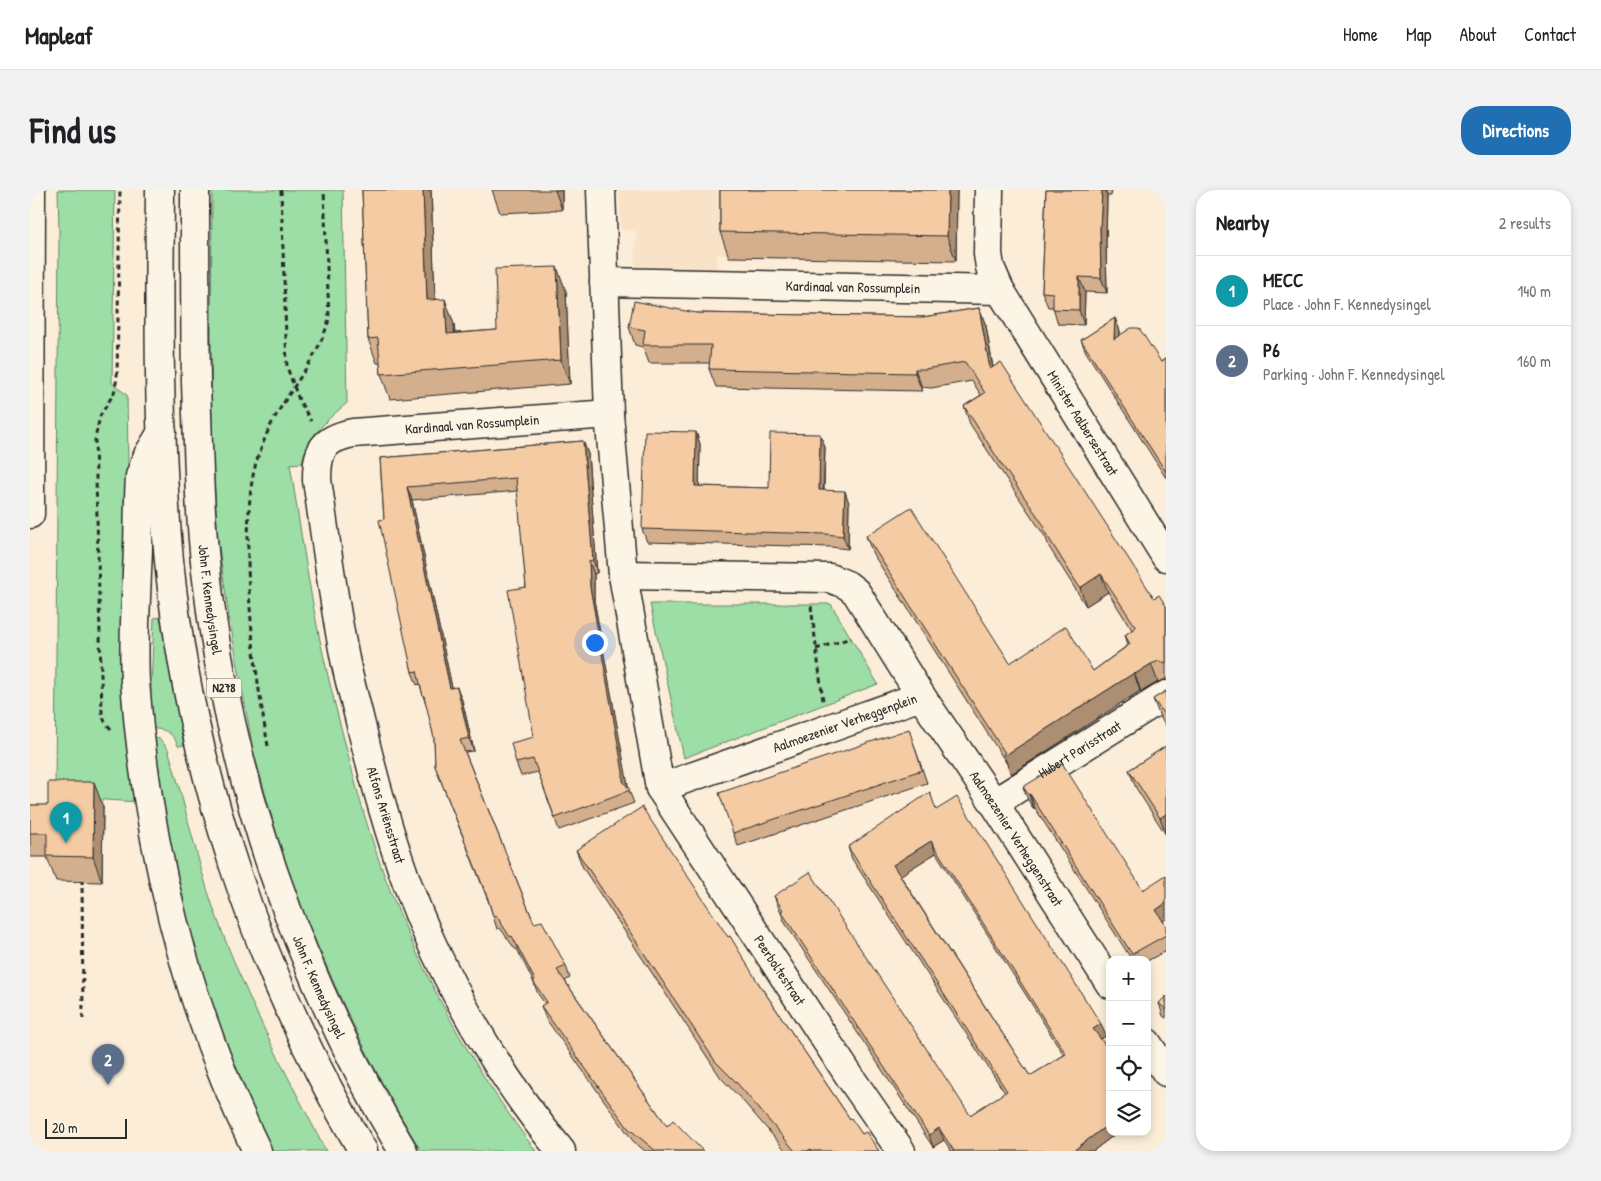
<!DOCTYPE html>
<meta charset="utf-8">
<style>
body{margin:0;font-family:"Patrick Hand",sans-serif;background:#f2f2f2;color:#202124}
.controls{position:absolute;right:15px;bottom:15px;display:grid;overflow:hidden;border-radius:10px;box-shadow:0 2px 8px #0003}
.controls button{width:45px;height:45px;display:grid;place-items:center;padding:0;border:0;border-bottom:1px solid #e0e0e0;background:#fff;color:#202124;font:25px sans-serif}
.scale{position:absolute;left:15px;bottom:12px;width:82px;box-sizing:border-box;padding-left:5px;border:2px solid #2b2b2b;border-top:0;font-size:14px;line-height:18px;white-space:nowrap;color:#2b2b2b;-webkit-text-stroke:4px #fcf5e5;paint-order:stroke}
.you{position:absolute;left:564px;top:452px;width:18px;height:18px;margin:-12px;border:4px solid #fff;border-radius:50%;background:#1a73e8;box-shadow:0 0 0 8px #1a73e833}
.badge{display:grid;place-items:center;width:32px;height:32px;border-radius:50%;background:#1f6fb2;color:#fff;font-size:16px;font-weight:700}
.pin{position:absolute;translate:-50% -41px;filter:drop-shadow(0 1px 2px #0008)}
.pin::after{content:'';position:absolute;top:26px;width:18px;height:15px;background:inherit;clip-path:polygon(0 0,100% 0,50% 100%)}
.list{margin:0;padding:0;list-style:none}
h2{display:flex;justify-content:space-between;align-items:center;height:65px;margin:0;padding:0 20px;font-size:21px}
h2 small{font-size:16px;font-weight:400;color:#757577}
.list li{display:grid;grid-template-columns:32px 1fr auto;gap:15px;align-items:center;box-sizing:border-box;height:70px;padding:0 20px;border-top:1px solid #e0e0e0}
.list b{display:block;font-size:19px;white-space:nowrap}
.list p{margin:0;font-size:16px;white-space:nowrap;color:#757577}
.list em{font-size:16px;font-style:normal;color:#757577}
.icon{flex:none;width:28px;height:28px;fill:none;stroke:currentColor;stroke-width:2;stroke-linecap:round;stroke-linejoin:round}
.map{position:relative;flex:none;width:1136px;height:961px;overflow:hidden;border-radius:20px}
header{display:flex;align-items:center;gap:30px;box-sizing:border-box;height:70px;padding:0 25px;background:#fff;border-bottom:1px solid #e0e0e0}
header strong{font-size:24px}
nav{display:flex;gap:28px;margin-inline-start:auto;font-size:18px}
.intro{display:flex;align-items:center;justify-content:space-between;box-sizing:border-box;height:120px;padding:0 30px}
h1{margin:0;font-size:35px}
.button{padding:12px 22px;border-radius:20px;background:#1f6fb2;color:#fff;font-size:18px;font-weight:700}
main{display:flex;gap:30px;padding:0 30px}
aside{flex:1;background:#fff;border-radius:20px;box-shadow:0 2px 8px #0003}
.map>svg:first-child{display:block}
</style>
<header>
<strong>Mapleaf</strong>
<nav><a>Home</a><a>Map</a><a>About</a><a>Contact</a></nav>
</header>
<div class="intro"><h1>Find us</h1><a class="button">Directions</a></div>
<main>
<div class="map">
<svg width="1136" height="961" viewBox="0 0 1136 961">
<rect width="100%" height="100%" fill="#fbedd8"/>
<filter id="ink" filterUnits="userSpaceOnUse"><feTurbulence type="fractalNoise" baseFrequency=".02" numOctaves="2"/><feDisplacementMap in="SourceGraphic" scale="10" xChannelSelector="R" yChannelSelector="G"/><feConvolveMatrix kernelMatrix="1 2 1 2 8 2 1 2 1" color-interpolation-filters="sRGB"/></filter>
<g filter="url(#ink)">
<polygon fill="#f9e3c8" points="589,0 700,0 699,64 687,64 687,80 605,79 606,41 591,40"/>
<g fill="#9ddda6" stroke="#648468">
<polygon points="28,0 85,0 82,193 97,205 99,337 109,612 25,607 29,41"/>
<path d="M182 0H313L317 213C298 229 277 247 272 273L260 274C268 323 275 372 284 420 293 468 305 516 318 564 328 605 340 647 355 687 392 785 442 878 506 961H391L356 901 315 818 277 732 253 666 224 564 199 427 188 350 182 257 181 160Z"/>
<polygon points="620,414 801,414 848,494 654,568"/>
<path d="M130 427 154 555 148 556C143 542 134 538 119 539L124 428Z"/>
<path d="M120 547 130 549 138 559C155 613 166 668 184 720 214 804 255 882 296 961H237L170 792 147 705Z"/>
</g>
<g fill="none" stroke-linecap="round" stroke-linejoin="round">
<defs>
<g id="minor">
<path id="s1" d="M571 0 579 224 593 385 630 598 891 506"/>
<path id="s2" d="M959 0 958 64 960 77 970 100 1136 367"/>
<path id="s3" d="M574 92 970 100"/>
<polyline points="0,324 1,0"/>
<path id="s4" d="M593 385 800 388 817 395 826 402 891 506 964 613 1080 794"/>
<path id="s5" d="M630 598 822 890 871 961"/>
<path id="s6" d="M964 613 1136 505"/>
<polyline points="1117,853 1136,882"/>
<path id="s7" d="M531 961C478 898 430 818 397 743 367 675 347 603 330 531 325 510 319 490 315 469 303 410 296 350 287 290 287 261 292 249 323 243L579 224"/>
</g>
<g id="major">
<path d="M130 0C129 123 128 248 139 371 159 576 228 784 333 961"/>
<path id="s8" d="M165 0C165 64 165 127 166 191 168 254 169 318 176 381 198 586 268 785 373 961"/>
<path d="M132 242 118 265 110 286C108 318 109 349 107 381 106 417 103 454 105 491 116 652 156 816 227 961"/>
</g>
</defs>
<use href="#minor" stroke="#2b2b2b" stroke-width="31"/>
<use href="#major" stroke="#2b2b2b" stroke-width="31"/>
<g stroke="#2b2b2b" stroke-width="3" stroke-dasharray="5 4" stroke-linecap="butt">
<polyline points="251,0 257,177 269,210 281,231"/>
<polyline points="781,416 793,511"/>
<polyline points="786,459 821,448"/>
<polyline points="81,539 75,532 72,523 65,249 70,226 84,203 87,188 90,0"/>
<path d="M238 556C226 487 217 419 218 349 219 319 219 287 231 259 234 250 238 240 243 231 261 197 289 167 299 129L294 0"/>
<polyline points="52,689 53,829"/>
</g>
<use href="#minor" stroke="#fcf5e5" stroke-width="28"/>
<use href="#major" stroke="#fcf5e5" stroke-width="28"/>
</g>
<g fill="#d3af8d" stroke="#2b2b2b" fill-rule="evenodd">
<polygon points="332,0 401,0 405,110 424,134 425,143 467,140 536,101 540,194 360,209 351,184 350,173 347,173 338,149"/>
<polygon points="462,0 532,0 532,20 470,23"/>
<polygon points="690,0 927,0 926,71 699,67 690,42"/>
<polygon points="1016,0 1082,0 1081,6 1077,6 1076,54 1077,103 1055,102 1054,135 1028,134 1023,117 1018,117 1012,102"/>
<polygon points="949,118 956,136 963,177 1124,408 1136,416 1136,489 1128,492 1111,502 1110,501 981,584 977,574 843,364 836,346 980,473 1063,481 1098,455 1095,445 1102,440 1078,402 1056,416 1019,357 1016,348 979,293 940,234 934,216 951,205 942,191 901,198 892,197 892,201 686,197 679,179 680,173 619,173 613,157 605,155 599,137 666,123 893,127"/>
<polygon points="1085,128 1090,141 1090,145 1131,172 1136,168 1136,288 1056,162 1051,150"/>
<polygon points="666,242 670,254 669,296 739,298 795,257 794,300 819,313 818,359 801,357 617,352 612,339"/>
<polygon points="553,251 558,264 567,383 564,384 564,410 598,598 604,613 529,640 508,582 491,586 486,573 504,547 496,397 488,301 382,310 422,498 432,510 444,561 435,562 504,733 536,776 540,788 535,791 637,936 673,961 615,961 603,951 516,829 511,816 515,814 508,804 503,791 487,759 485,759 470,738 467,739 459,713 405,576 404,548 398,519 393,506 390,494 387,495 382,482 354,329 350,268"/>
<polygon points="1136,501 1136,536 1130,527 1123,509"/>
<polygon points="883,552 897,593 708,656 703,643"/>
<polygon points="1136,556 1136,645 1106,598 1099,580"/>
<polygon points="993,597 1133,731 1136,736 1136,761 1117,771 1117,770 1102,770 1005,618 1003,618 998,610"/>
<polygon points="0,615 73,617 72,692 26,691 17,667 0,667"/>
<path d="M906 620 1076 846 1071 849 1080 942H1088L1063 961H921L914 950 903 957 755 733 744 706 940 925 975 903 822 669 818 657ZM906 663 1034 865 1000 886 870 685Z"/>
<polygon points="546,660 727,791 820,929 832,944 849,961 756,961 713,911 691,888 553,678"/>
<polygon points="1136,806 1136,828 1133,826 1129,813"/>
</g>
<g fill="#ac8e73" stroke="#2b2b2b">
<polygon points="393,0 401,0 406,135 397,110"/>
<polygon points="525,0 532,0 532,20"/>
<polygon points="918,0 927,0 926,71 917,46"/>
<polygon points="1072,0 1075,0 1077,6 1076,54 1077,103 1071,88 1070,39"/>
<polygon points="527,77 536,101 540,194 531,170"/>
<polygon points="1049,87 1055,102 1054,135 1049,120"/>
<polygon points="415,109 424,134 425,168 417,144"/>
<polygon points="949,118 956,136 966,198 960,179"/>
<polygon points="1085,128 1090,141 1088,161 1084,149"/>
<polygon points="885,179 892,197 892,201 885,183"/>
<polygon points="666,242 670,254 669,309 665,296"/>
<polygon points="790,244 795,257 793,312 789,300"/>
<polygon points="553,251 558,264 567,383 563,370"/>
<polygon points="377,297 382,310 425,511 420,498"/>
<polygon points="815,301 819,313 818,359 813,346"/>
<polygon points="559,371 564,384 564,410 598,595 598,601 593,591 560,397"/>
<polygon points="1071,384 1078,402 1056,416 1050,398"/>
<polygon points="1121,474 1128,492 1111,502 1105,484"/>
<polygon points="1104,483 1110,501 981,584 974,566"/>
<polygon points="427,497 432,510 444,561 439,548"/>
<polygon points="64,592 73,617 72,692 63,667"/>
<polygon points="1000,604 1005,618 1003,618 999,605"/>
<polygon points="1136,624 1136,644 1130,628"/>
<polygon points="901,651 906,663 868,687 863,675"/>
<polygon points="1136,713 1136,729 1130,733 1126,720"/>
<polygon points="1071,834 1076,846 1067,851 1063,839"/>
<polygon points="1080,933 1080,942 1088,942 1063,961 1043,961"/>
<polygon points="909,938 914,950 903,957 899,945"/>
</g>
<g fill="#f5cba4" stroke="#2b2b2b" fill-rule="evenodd">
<polygon points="332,0 393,0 397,110 415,109 417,144 467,140 465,79 527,77 531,170 351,184 348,148 338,149"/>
<polygon points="690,0 918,0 917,46 690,42"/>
<polygon points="1016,0 1072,0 1070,39 1071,88 1049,87 1049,120 1023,119 1023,103 1012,102"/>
<polygon points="604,111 666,123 893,127 949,118 960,179 971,172 1124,408 1129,405 1136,416 1136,473 1129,471 1121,474 1105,484 1104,483 974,566 973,564 975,563 836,346 881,317 980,473 1036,436 1063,481 1100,454 1095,445 1106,437 1071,384 1050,398 1013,339 1015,337 972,275 934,216 955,203 935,172 895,179 885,179 885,183 679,179 681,155 613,155 615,140 599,137"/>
<polygon points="1085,128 1084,149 1101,138 1109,138 1131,172 1136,168 1136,282 1051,150"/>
<polygon points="615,241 666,242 665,296 739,298 740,243 790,244 789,300 815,301 813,346 796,344 612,339"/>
<polygon points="553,251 563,370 559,371 560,397 593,582 593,591 600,600 525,628 503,569 486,573 481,553 504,547 478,400 496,397 486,288 377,297 420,498 427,497 439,548 430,550 504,733 512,731 536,776 527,780 637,936 643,930 673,961 626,961 598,938 511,816 517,812 503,791 505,790 482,746 480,747 466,725 463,726 458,709 405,576 404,548 394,506 393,506 387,481 382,482 349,330 354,329 350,268"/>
<polygon points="1136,501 1136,527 1123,509"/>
<polygon points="879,539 892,580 703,643 689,603"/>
<polygon points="1136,556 1136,624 1130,628 1099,580"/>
<polygon points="1032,573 1113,700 1136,685 1136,713 1126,720 1136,736 1136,745 1102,764 1000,604 999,605 993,597"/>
<polygon points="18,592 64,592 63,667 17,666 17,643 0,643 0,615 18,615"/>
<path d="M900 602 906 620 927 607 1071 834 1063 839 1080 861V933L1043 961H924L909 938 899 945 751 721 753 720 744 706 780 682 940 925 977 901 818 657ZM901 651 1036 864 1000 886 863 675Z"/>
<polygon points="612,617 698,747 700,746 727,791 820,929 821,928 832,944 836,942 849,961 782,961 781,959 777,961 765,961 707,893 685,871 546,660"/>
<polygon points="1136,806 1136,820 1129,813"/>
</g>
</g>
<g text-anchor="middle" stroke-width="4.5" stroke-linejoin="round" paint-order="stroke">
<rect fill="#fcf5e5" stroke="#6a6863" stroke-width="1" x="176.5" y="488.5" width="35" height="19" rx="4"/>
<g font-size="12" font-weight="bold" fill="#2b2b2b">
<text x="194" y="502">N278</text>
</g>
<g font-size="14" fill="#2b2b2b" stroke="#fcf5e5">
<text dy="5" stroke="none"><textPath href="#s3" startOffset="249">Kardinaal van Rossumplein</textPath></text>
<text dy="5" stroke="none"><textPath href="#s2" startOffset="259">Minister Aalbersestraat</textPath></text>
<text dy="5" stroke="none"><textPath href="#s7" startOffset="911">Kardinaal van Rossumplein</textPath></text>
<text dy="5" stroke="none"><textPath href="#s8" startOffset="410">John F. Kennedysingel</textPath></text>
<text dy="5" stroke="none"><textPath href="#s1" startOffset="798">Aalmoezenier Verheggenplein</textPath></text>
<text dy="5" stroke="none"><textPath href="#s6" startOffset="101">Hubert Parisstraat</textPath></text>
<text transform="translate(356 625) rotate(73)" y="5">Alfons Ariënsstraat</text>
<text dy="5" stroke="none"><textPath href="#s4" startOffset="531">Aalmoezenier Verheggenstraat</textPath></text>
<text dy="5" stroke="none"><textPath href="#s5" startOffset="218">Peerboltestraat</textPath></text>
<text dy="5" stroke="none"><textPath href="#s8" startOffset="814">John F. Kennedysingel</textPath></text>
</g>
</g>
</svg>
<div class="controls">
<button>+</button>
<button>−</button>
<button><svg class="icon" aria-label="locate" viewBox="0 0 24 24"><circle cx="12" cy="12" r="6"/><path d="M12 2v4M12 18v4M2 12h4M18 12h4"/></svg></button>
<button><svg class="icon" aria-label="layers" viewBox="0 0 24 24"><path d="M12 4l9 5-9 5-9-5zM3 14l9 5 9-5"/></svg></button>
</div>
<div class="scale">20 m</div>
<div class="you"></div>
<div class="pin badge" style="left:36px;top:653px;background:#0f9aa8">1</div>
<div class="pin badge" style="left:78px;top:895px;background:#5c6f8a">2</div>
</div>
<aside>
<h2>Nearby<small>2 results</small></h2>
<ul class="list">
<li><span class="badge" style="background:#0f9aa8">1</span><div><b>MECC</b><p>Place · John F. Kennedysingel</p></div><em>140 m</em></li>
<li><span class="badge" style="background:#5c6f8a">2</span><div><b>P6</b><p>Parking · John F. Kennedysingel</p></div><em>160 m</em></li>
</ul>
</aside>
</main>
